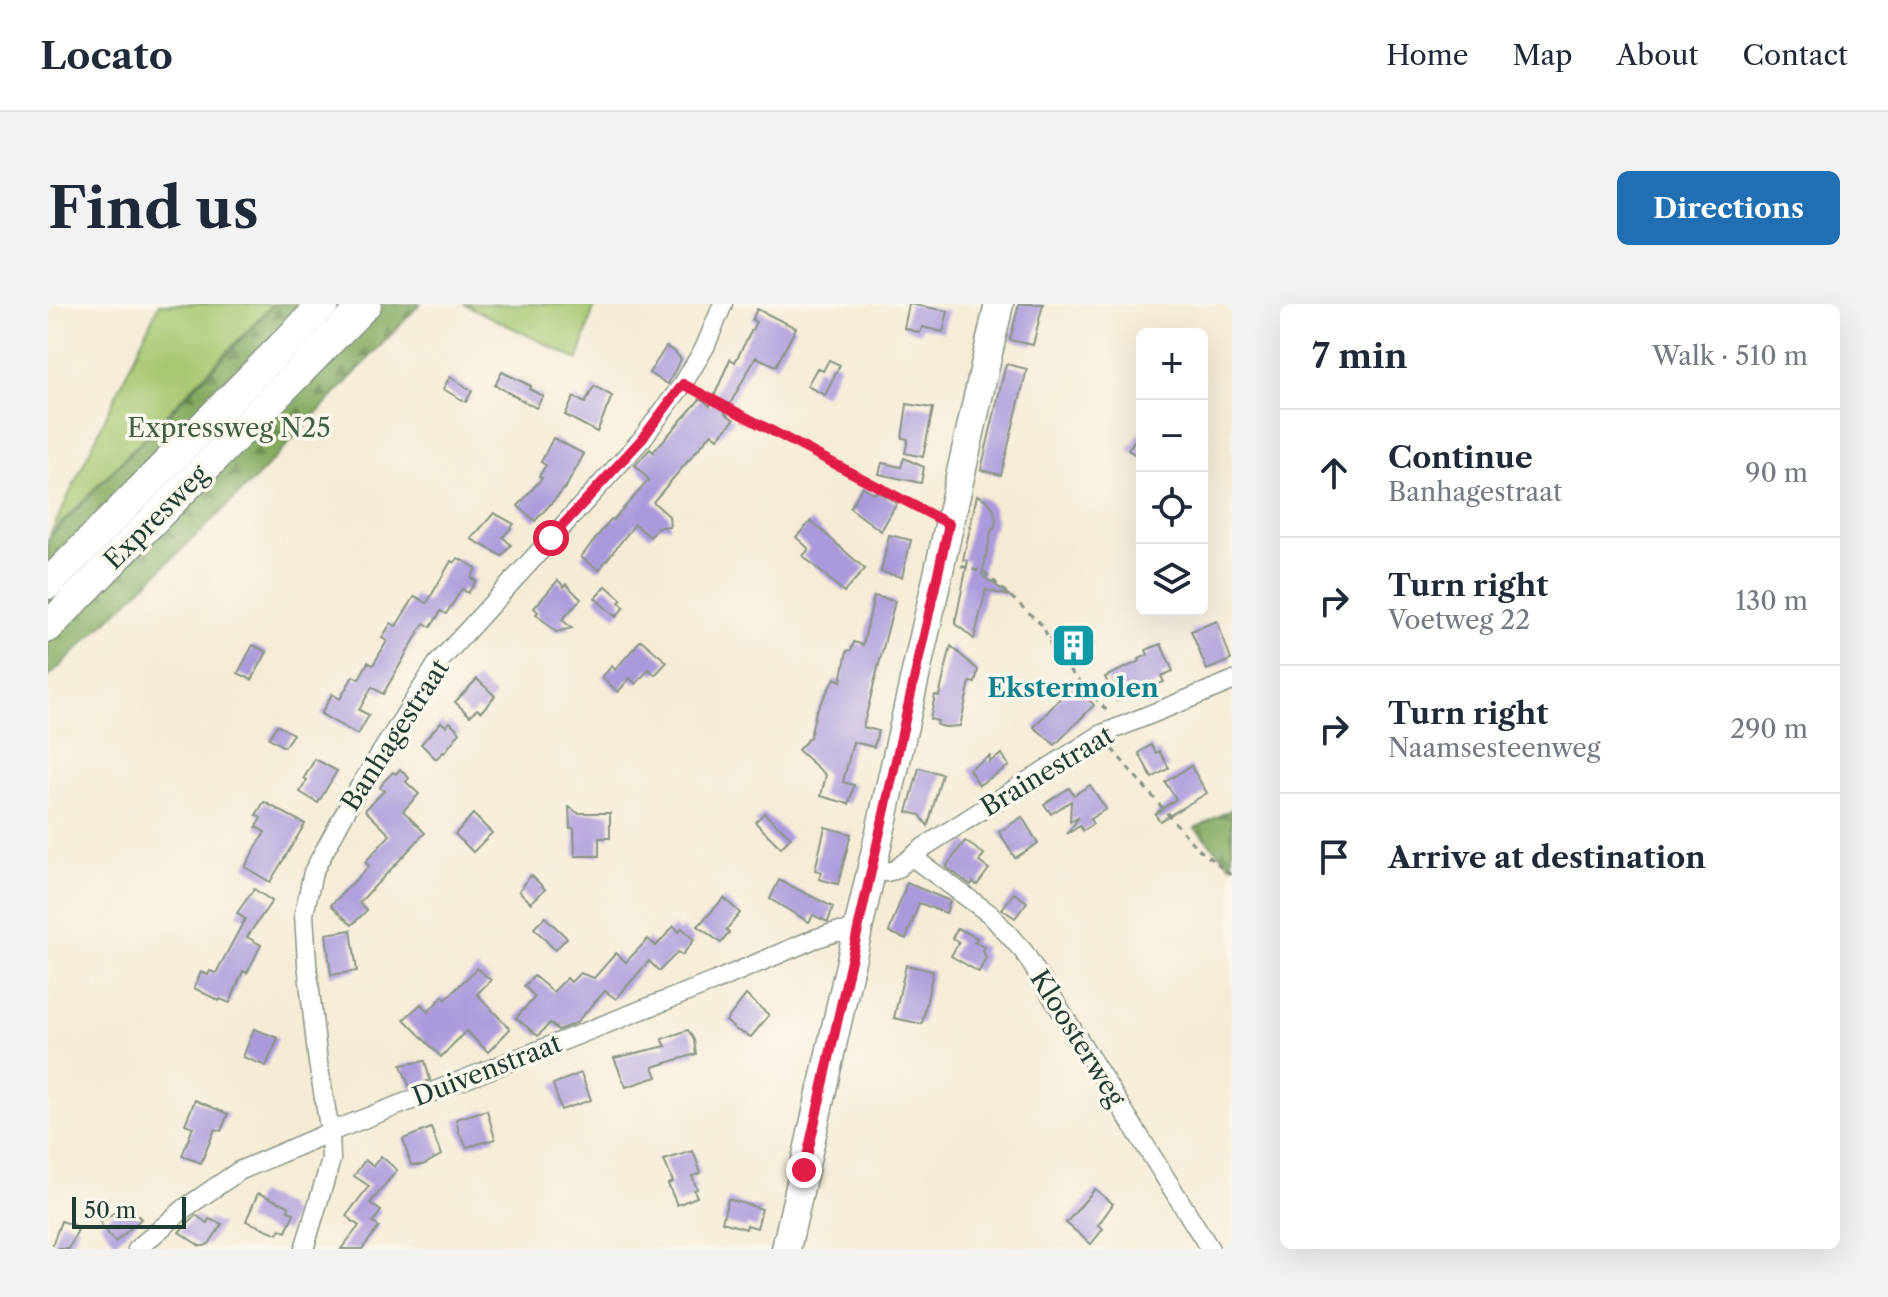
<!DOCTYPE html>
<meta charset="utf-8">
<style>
body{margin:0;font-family:"Libre Caslon Text",serif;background:#f2f2f3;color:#1f2937}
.controls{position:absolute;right:24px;top:24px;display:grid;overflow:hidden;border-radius:12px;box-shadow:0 8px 32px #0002}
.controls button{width:72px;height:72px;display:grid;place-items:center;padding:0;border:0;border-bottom:2px solid #e0e1e3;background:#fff;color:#1f2937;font:40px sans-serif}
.scale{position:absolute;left:24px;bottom:20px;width:114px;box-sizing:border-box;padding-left:8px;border:4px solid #1f3d34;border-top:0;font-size:22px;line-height:28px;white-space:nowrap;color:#1f3d34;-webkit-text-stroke:6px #fbf7ec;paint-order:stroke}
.stop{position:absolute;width:24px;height:24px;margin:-18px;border:6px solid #e11d48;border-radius:50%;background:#fff}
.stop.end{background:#e11d48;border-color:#fff;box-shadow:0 2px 8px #0008}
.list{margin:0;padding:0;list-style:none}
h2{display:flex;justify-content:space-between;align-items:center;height:104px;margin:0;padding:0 32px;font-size:34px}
h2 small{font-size:26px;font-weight:400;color:#747a83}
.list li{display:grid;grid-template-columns:52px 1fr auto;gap:24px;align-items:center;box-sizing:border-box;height:128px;padding:0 32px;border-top:2px solid #e0e1e3}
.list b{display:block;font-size:30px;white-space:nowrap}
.list p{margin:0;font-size:26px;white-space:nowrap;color:#747a83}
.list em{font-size:26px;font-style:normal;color:#747a83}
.icon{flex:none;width:44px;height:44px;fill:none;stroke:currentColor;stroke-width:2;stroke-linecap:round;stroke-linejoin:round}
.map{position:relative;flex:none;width:1184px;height:945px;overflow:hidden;border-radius:12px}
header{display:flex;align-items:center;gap:48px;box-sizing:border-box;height:112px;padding:0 40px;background:#fff;border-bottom:2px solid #e0e1e3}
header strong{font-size:38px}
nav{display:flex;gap:44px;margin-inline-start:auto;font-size:28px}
.intro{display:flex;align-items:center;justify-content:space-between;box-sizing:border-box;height:192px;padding:0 48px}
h1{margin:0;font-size:56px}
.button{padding:20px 36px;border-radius:12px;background:#1f6fb2;color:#fff;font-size:28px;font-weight:700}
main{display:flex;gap:48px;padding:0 48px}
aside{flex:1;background:#fff;border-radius:12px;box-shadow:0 8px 32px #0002}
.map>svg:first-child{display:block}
</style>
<header>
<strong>Locato</strong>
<nav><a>Home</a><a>Map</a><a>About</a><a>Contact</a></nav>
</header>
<div class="intro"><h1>Find us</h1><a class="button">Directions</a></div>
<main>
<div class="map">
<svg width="1184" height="945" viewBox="0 0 1184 945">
<defs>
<pattern id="forest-firs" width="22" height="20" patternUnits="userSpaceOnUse" patternTransform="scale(2)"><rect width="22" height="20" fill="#84ab61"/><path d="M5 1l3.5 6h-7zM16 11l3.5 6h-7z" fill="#6b8c51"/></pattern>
</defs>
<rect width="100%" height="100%" fill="#fbf7ec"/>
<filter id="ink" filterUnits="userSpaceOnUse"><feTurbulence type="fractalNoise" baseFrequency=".0125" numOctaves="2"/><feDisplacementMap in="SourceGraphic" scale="16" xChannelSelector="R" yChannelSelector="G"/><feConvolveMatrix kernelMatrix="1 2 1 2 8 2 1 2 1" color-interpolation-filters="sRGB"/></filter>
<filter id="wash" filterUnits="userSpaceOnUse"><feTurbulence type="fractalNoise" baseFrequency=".006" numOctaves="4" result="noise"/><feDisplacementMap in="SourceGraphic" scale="32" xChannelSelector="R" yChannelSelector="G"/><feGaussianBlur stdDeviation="1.8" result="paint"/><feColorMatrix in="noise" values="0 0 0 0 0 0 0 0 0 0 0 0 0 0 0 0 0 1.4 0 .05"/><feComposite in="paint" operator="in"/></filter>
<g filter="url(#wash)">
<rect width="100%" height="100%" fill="#f5ecd6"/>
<g fill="#a6c66e" stroke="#628251" stroke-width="2">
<polygon points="111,0 225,0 2,231"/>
<polygon points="416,0 547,0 530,56"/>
</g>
<g fill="url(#forest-firs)" stroke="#52744a" stroke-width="2">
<polygon points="227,0 372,0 210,172 0,374 0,235"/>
<polygon points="1184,505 1184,562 1147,524"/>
</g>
<g id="blocks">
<g fill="#aa9adb">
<polygon points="861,0 900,7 895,28 874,23 872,29 856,24"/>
<polygon points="971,0 995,0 985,41 962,36"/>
<polygon points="709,5 748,24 728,62 708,53 677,109 686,116 670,134 664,129 605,198 621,212 622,223 611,223 602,233 587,220 551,266 533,253 563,215 565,216 601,176 587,161 602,145 605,148 653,94 662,102 682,55 687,58 708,18 704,16"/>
<polygon points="618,43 626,47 633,55 620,80 601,69"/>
<polygon points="781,56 792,61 777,91 759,82 769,64 775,67"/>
<polygon points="958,60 979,65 953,171 933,166"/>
<polygon points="454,68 483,82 481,85 495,92 488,104 447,81"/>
<polygon points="402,73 424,87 418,98 395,85"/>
<polygon points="546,82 564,92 549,128 517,111 526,93 537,99"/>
<polygon points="859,100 885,104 875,153 857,149 860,135 854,134"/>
<polygon points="1094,125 1094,155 1080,146"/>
<polygon points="505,134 536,150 518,183 487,217 470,202 494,174 491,172 498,161 493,158"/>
<polygon points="856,154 876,163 873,179 831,170 834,159 853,163"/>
<polygon points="814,183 827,190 828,187 849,199 833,227 802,204"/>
<polygon points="929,191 939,196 945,204 948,216 946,225 944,224 934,271 962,292 938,286 926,335 908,320 908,314 920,257 915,256"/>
<polygon points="446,209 466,220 455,233 463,241 454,252 423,235"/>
<polygon points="763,217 817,265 796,288 755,252 761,245 748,233"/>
<polygon points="841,231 863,236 854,273 833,268"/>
<polygon points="410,254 428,264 423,274 428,277 420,289 414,285 398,310 393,307 383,323 376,319 335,390 324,383 311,406 321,411 310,431 273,410 284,390 292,395 305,372 311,375 320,358 325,361 339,337 334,334 343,319 348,322 367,292 379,299 403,257 406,259"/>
<polygon points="510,276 516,283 518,280 533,295 514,316 524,324 508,328 488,310 490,308 486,304"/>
<polygon points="558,282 574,296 571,298 576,303 568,313 547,294"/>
<polygon points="826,292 847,297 815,423 830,427 826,443 805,438 795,478 806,481 801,500 773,492 778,471 750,446 762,433 768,407 787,374 793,377 799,347 803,346 806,338 815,341"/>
<polygon points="1169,317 1183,356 1159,366 1143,327"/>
<polygon points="1014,325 1026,325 1046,340 1026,361 1023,351 1014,347 1010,337 1002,334"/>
<polygon points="593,336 619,358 607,371 601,365 588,380 582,374 570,388 554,373 564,362 567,366"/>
<polygon points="1113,340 1125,367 1113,372 1116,378 1068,397 1057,373 1092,357 1091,355 1100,351 1098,346"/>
<polygon points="205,341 219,348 204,376 190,369"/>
<polygon points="903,342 930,366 927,379 922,378 912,422 897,423 889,421 890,417 882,415 887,391 891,392"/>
<polygon points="429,375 447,392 433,408 429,405 422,412 407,398"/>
<polygon points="1025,380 1046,401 1007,441 986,423"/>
<polygon points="393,418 398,422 402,418 412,428 396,449 395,448 388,455 373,440"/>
<polygon points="229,421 245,430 236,443 221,434"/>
<polygon points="1103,441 1108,449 1111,447 1121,464 1104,474 1091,449"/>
<polygon points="954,450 961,462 931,481 921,465 942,452 941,458"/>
<polygon points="267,455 289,467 270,499 252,488 259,476 256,474"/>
<polygon points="1143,462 1159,489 1112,517 1107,510 1128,495 1117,478"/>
<polygon points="871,464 894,470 880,522 872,511 859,508"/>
<polygon points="352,465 361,474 358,478 371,490 355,507 377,529 311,599 319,606 304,621 283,601 321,562 317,558 342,531 317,506 336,487 332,484 336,477 345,468 348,470"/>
<polygon points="1042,481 1058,505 1042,515 1045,520 1035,527 1032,522 1019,530 1031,513 1022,518 1023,497 1003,510 996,500 1021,484 1026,491"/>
<polygon points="216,498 257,520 222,578 197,563 217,528 208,523 213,514 208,511"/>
<polygon points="521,503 530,509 562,509 562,534 551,534 551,552 527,552 526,524 522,524"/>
<polygon points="716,509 743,533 733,544 707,518"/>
<polygon points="425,510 444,529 425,548 407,530"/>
<polygon points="974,513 990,539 967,554 951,528"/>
<polygon points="777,523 803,530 790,580 771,575 774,568 767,566"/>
<polygon points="917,537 936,550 931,558 941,565 929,581 925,578 923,581 898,563"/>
<polygon points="483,571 497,585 483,599 471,587"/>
<polygon points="731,576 785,603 780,618 765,611 761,618 722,595"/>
<polygon points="859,579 902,597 898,609 871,599 858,635 841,628"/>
<polygon points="206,585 224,597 199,633 213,641 199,669 195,667 182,699 172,695 171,697 146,684 153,668 160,671 162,667 168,669 197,615 189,609"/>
<polygon points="966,589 979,598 967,614 954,605"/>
<polygon points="676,594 692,609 678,626 681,629 673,639 650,622"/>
<polygon points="497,613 519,634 507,646 486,624"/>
<polygon points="626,622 631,628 634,624 646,636 634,651 630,648 611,667 601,657 568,695 557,687 528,719 510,726 502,719 490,732 468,714 487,693 476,682 486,672 505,688 519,674 523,678 532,669 546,674 568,649 578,658 600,635 608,642"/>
<polygon points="910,624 929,634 926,638 937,643 935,647 938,654 931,668 903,652 911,638 904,634"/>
<polygon points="303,626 309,667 283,671 278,630"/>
<polygon points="858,661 885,667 874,720 846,714"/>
<polygon points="429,664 443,676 429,690 462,725 440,748 418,727 393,753 356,715 373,700 380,708 395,692 398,695"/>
<polygon points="698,691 721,711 703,733 688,726 678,717"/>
<polygon points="206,725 230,734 218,762 195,753"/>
<polygon points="640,726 646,736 648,750 605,763 609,773 578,783 566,754 618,742 614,735"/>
<polygon points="377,757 382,776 362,784 353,761"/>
<polygon points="533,769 543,796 513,806 505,780"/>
<polygon points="147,796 180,810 173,827 167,825 153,859 134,852 145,823 137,820"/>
<polygon points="439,806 447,835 419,843 411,829 408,815"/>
<polygon points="383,824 393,851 375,861 363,861 355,835"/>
<polygon points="645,847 653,869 644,872 649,885 646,886 649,893 629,901 620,880 625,878 616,856"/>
<polygon points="333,852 349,866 322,899 333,907 325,918 331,923 314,945 293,945 311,922 298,912 321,882 306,872 317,856 325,862"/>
<polygon points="1047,885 1065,900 1050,921 1055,925 1043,940 1018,919"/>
<polygon points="210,889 241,902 240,907 246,909 238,928 232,925 230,930 198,917"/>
<polygon points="680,895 714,905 709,924 699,921 698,925 674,918"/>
<polygon points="79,899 93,915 67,938 52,919"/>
<polygon points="148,911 159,919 161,915 174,920 161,940 156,942 152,942 131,928"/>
<polygon points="13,917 31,923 21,945 3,945"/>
</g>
</g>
</g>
<g filter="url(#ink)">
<use href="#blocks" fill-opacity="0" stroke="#8a9485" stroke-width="2"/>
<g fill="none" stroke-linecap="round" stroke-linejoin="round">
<defs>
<g id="minor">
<polyline points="864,553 942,610 976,648 1162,945"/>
<polyline points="824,565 838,568 847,566 876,543 1052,431 1184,377"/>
<polyline points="89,945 137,904 191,867 282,828 665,678 766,635 788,628 810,628"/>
<polyline points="256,945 283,856 282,828 270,759 259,659 256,610 265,568 307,490 389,360 594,135 635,80 657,43 675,0"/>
</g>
<polyline id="primary" points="738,945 951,0"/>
<g id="trunk">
<polyline points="0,280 276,0"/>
<polyline points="0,323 318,0"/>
</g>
</defs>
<use href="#minor" stroke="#8a9485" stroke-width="21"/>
<use href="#primary" stroke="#8a9485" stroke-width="31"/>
<use href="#trunk" stroke="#8a9485" stroke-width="33"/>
<g stroke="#8a9485" stroke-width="3" stroke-dasharray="6 6" stroke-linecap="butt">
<polyline points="650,88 880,209"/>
<polyline points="913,262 937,269 995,322 1007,351 1062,410"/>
<polyline points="1064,445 1148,543 1184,572"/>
</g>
<use href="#minor" stroke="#fff" stroke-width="18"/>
<use href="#primary" stroke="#fff" stroke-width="28"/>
<use href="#trunk" stroke="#fff" stroke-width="30"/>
</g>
</g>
<g fill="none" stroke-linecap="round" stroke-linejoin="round" filter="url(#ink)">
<polyline stroke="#e11d48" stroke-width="10" points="503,234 594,135 635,80 901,220 756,866"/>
</g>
<defs>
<symbol id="building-square" viewBox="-11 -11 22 22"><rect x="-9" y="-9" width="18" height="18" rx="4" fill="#0f9aa8" stroke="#fbf7ec"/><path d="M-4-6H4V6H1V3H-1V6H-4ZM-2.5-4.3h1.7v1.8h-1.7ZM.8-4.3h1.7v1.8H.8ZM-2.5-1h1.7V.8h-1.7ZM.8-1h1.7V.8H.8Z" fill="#fff"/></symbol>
</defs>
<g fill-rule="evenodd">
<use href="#building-square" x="1000" y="316" width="51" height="51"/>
</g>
<g text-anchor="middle" stroke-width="7" stroke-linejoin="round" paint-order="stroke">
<g font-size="26" fill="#415f42" stroke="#fbf7ec">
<text x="181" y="133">Expressweg N25</text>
</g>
<g font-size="26" fill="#1f3d34" stroke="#fbf7ec">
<text transform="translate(108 213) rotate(-45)" y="9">Expresweg</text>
<text transform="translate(347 431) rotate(-57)" y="9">Banhagestraat</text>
<text transform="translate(999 467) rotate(-31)" y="9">Brainestraat</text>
<text transform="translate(1030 734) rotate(58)" y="9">Kloosterweg</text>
<text transform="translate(439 766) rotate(-21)" y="9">Duivenstraat</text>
</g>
<g font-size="26" font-weight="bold" fill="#0d838f" stroke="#fbf7ec">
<text x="1025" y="393">Ekstermolen</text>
</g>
</g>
</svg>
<div class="controls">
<button>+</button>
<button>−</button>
<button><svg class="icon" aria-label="locate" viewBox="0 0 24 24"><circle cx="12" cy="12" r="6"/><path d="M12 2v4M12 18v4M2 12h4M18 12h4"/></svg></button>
<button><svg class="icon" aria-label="layers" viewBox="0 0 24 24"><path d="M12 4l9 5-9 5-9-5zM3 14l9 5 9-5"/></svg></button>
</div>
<div class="scale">50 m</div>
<div class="stop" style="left:503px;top:234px"></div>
<div class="stop end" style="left:756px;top:866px"></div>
</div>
<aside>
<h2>7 min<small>Walk · 510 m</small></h2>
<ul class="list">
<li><svg class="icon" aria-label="ahead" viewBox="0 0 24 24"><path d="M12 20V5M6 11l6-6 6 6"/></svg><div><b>Continue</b><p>Banhagestraat</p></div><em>90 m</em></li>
<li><svg class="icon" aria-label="right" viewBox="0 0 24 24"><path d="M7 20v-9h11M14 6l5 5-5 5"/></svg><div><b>Turn right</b><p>Voetweg 22</p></div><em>130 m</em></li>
<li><svg class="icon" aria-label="right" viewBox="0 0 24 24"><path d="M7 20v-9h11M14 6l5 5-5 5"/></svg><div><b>Turn right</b><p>Naamsesteenweg</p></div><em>290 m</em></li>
<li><svg class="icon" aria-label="arrive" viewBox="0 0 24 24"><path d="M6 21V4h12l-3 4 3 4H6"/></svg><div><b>Arrive at destination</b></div></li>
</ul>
</aside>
</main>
